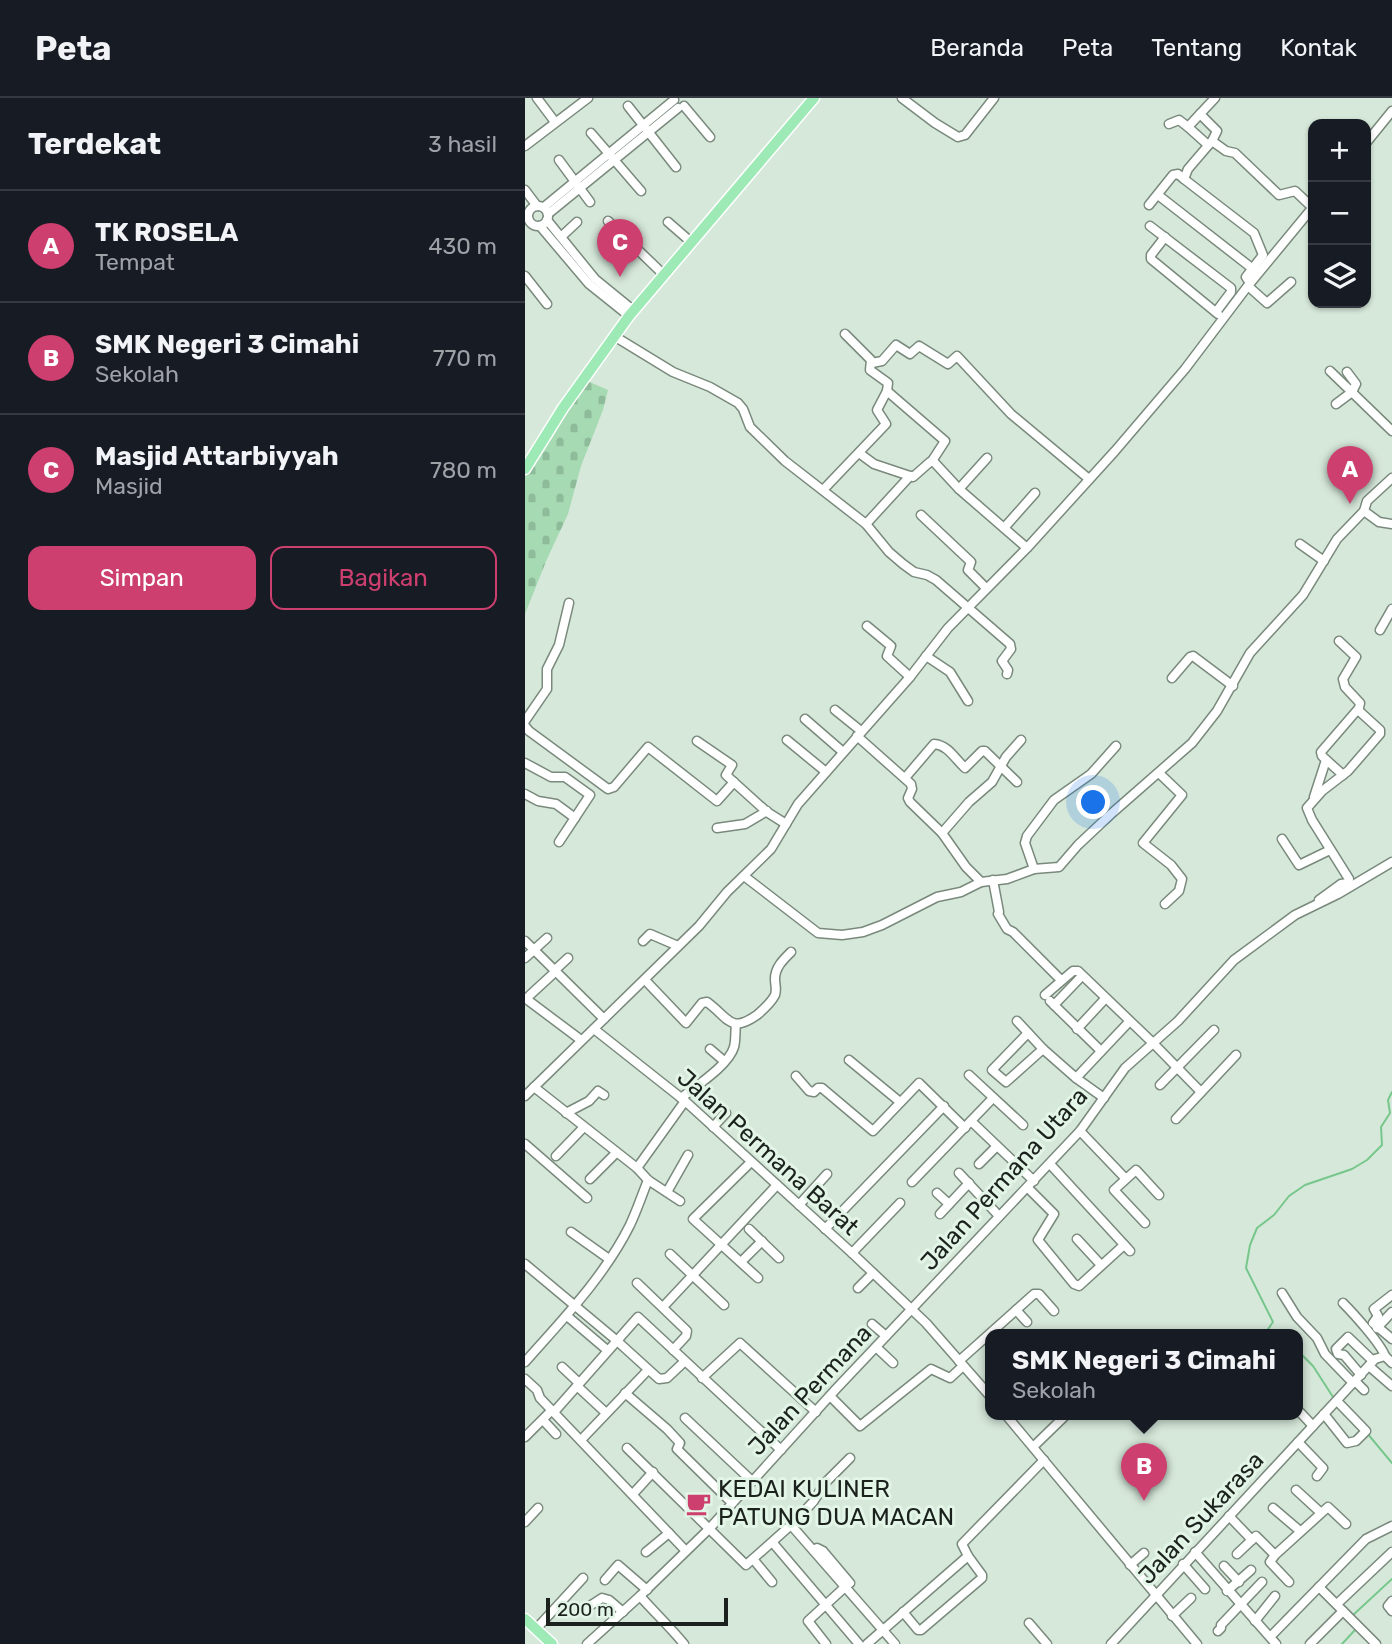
<!DOCTYPE html>
<html lang="id">
<meta charset="utf-8">
<style>
body{margin:0;font-family:Rubik,sans-serif;background:#242831;color:#f1f3f6}
.controls{position:absolute;right:21px;top:21px;display:grid;overflow:hidden;border-radius:14px;box-shadow:0 2px 5px #0004}
.controls button{width:63px;height:63px;display:grid;place-items:center;padding:0;border:0;border-bottom:2px solid #363941;background:#171b24;color:#f1f3f6;font:35px sans-serif}
.scale{position:absolute;left:21px;bottom:18px;width:182px;box-sizing:border-box;padding-left:7px;border:4px solid #1b221d;border-top:0;font-size:19px;line-height:24px;white-space:nowrap;color:#1b221d;-webkit-text-stroke:5px #e3f5e7;paint-order:stroke}
.you{position:absolute;left:569px;top:705px;width:24px;height:24px;margin:-18px;border:5px solid #fff;border-radius:50%;background:#1a73e8;box-shadow:0 0 0 10px #1a73e833}
.badge{display:grid;place-items:center;width:46px;height:46px;border-radius:50%;background:#cc3f6e;color:#fff;font-size:23px;font-weight:700}
.pin{position:absolute;translate:-50% -58px;filter:drop-shadow(0 2px 4px #0008)}
.pin::after{content:'';position:absolute;top:37px;width:24px;height:21px;background:inherit;clip-path:polygon(0 0,100% 0,50% 100%)}
.popup{position:absolute;left:460px;top:1231px;width:318px;height:91px;box-sizing:border-box;display:grid;place-content:center;border-radius:14px;background:#171b24;filter:drop-shadow(0 2px 5px #0005);font-size:23px;white-space:nowrap;color:#9ea1a6}
.popup b{font-size:26px;color:#f1f3f6}
.popup::after{content:'';position:absolute;left:50%;top:100%;margin-left:-14px;border:14px solid transparent;border-top-color:#171b24}
.list{margin:0;padding:0;list-style:none}
h2{display:flex;justify-content:space-between;align-items:center;height:91px;margin:0;padding:0 28px;font-size:30px}
h2 small{font-size:23px;font-weight:400;color:#9ea1a6}
.list li{display:grid;grid-template-columns:46px 1fr auto;gap:21px;align-items:center;box-sizing:border-box;height:112px;padding:0 28px;border-top:2px solid #363941}
.list b{display:block;font-size:26px;white-space:nowrap}
.list p{margin:0;font-size:23px;white-space:nowrap;color:#9ea1a6}
.list em{font-size:23px;font-style:normal;color:#9ea1a6}
.actions{display:flex;gap:14px;padding:21px 28px}
.actions a{flex:1;padding:16px 0;border:2px solid #cc3f6e;border-radius:14px;text-align:center;font-size:24px;color:#cc3f6e}
.actions .main{background:#cc3f6e;color:#fff}
.icon{flex:none;width:38px;height:38px;fill:none;stroke:currentColor;stroke-width:2;stroke-linecap:round;stroke-linejoin:round}
.map{position:relative;flex:none;width:867px;height:1546px;overflow:hidden}
header{display:flex;align-items:center;gap:42px;box-sizing:border-box;height:98px;padding:0 35px;background:#171b24;border-bottom:2px solid #363941}
header strong{font-size:33px}
nav{display:flex;gap:38px;margin-inline-start:auto;font-size:24px}
main{display:flex}
aside{flex:1;background:#171b24}
.map>svg:first-child{display:block}
</style>
<header>
<strong>Peta</strong>
<nav><a>Beranda</a><a>Peta</a><a>Tentang</a><a>Kontak</a></nav>
</header>
<main>
<aside>
<h2>Terdekat<small>3 hasil</small></h2>
<ul class="list">
<li><span class="badge">A</span><div><b>TK ROSELA</b><p>Tempat</p></div><em>430 m</em></li>
<li><span class="badge">B</span><div><b>SMK Negeri 3 Cimahi</b><p>Sekolah</p></div><em>770 m</em></li>
<li><span class="badge">C</span><div><b>Masjid Attarbiyyah</b><p>Masjid</p></div><em>780 m</em></li>
</ul>
<div class="actions"><a class="main">Simpan</a><a>Bagikan</a></div>
</aside>
<div class="map">
<svg width="867" height="1546" viewBox="0 0 867 1546">
<defs>
<pattern id="cemetery-stones" width="16" height="16" patternUnits="userSpaceOnUse" patternTransform="scale(1.75)"><rect width="16" height="16" fill="#a6dab2"/><path d="M2 7V4a2 2 0 0 1 4 0v3zM10 15v-3a2 2 0 0 1 4 0v3z" fill="#8ebb99"/></pattern>
</defs>
<rect width="100%" height="100%" fill="#d6e8da"/>
<polygon fill="url(#cemetery-stones)" points="60,282 83,292 78,312 56,368 43,416 22,461 0,516 0,378"/>
<g fill="none" stroke-linecap="round" stroke-linejoin="round">
<g stroke="#77c78c" stroke-width="2">
<polyline points="739,1237 748,1224 721,1170 725,1147 732,1130 749,1117 764,1098 780,1087 827,1071 842,1062 857,1047 856,1029 865,1015 863,1002 867,994"/>
<polyline points="773,1253 788,1268 808,1299"/>
<polyline points="842,1335 867,1365"/>
<polyline points="827,1518 867,1481"/>
<polyline points="817,1546 830,1532"/>
</g>
<defs>
<g id="minor">
<polyline points="12,0 30,24"/>
<polyline points="377,0 410,25 433,39 440,37 469,0"/>
<polyline points="690,0 675,16 692,33 687,43 701,53 710,55 754,97 770,93 788,110"/>
<polyline points="103,8 151,69"/>
<polyline points="159,8 185,39"/>
<polyline points="644,26 654,22 663,29 675,16"/>
<polyline points="663,29 683,47"/>
<polyline points="66,35 116,93"/>
<polyline points="841,45 867,13"/>
<polyline points="0,48 63,0"/>
<polyline points="34,62 65,104"/>
<polyline points="659,81 663,71 687,43"/>
<polyline points="0,92 12,108"/>
<polyline points="633,97 728,171"/>
<polyline points="624,107 648,77 653,76 659,81 729,135 738,157 721,179 725,185"/>
<circle cx="13" cy="118" r="10"/>
<polyline points="19,109 149,2"/>
<polyline points="23,116 153,10"/>
<polyline points="22,122 70,181 108,212"/>
<polyline points="83,123 138,176"/>
<polyline points="143,124 166,144"/>
<polyline points="15,128 64,186 104,218"/>
<polyline points="625,128 706,190 706,194 691,214"/>
<polyline points="37,138 52,124"/>
<polyline points="640,139 626,157 626,161 693,216"/>
<polyline points="0,178 22,206"/>
<polyline points="723,188 742,205 766,184"/>
<polyline points="89,238 148,274 185,289 213,305 218,311 225,329 260,363 341,426 364,454 378,466 389,474 402,477 411,482 485,546 486,551 477,563 483,572 482,576"/>
<polyline points="347,265 357,263 371,247 385,256 394,248 423,266 432,258 486,316 564,381"/>
<polyline points="805,273 867,333"/>
<polyline points="362,293 420,343 407,363"/>
<polyline points="811,306 827,294 831,286 822,274"/>
<polyline points="334,355 349,366 388,379 405,364 409,364 434,391 502,450"/>
<polyline points="867,380 842,403 839,413 854,424 867,426"/>
<polyline points="434,391 462,360"/>
<polyline points="298,392 361,326 352,312 362,293 363,285 345,272 346,262 320,236"/>
<polyline points="396,417 446,464 443,472 461,490"/>
<polyline points="341,426 385,378"/>
<polyline points="479,430 510,395"/>
<polyline points="775,446 799,463"/>
<polyline points="342,528 366,548 362,558 385,579"/>
<polyline points="855,532 867,511"/>
<polyline points="814,543 831,559 818,581 820,589 835,605 834,610 796,654 797,658 818,677"/>
<polyline points="401,558 425,574 443,603"/>
<polyline points="647,580 665,559 668,558 708,588"/>
<polyline points="310,612 336,633"/>
<polyline points="280,621 318,654"/>
<polyline points="0,623 22,591 22,571 34,547 44,505"/>
<polyline points="0,628 4,633 83,691 89,689 123,649 192,703 209,684"/>
<polyline points="332,638 386,686 387,691 383,700 385,704 417,735 441,769 456,784"/>
<polyline points="262,642 301,674"/>
<polyline points="172,643 207,667 201,677 242,714 261,726"/>
<polyline points="0,665 26,679 40,679 65,697 34,744"/>
<polyline points="635,676 657,697 618,745 646,767 657,781 654,793 640,806"/>
<path d="M380 680 409 646C423 647 430 661 440 670L457 653H460L492 684"/>
<polyline points="0,696 13,703 31,706 50,720"/>
<polyline points="789,699 801,662"/>
<polyline points="192,730 220,726 242,713"/>
<polyline points="417,735 444,704 467,684 481,659 496,642"/>
<polyline points="757,741 774,767 805,752"/>
<polyline points="509,771 500,745 502,738 529,702 566,676 591,648"/>
<polyline points="219,778 293,835 317,837 338,834 357,827 412,799 436,794 456,784 482,781 509,771 534,769 553,747 586,716 667,645 692,613 725,555 778,497 812,441 839,413"/>
<polyline points="468,782 474,814 473,816 482,831 488,834 536,882"/>
<polyline points="794,802 816,786 823,785 824,781 787,722 782,710 797,693 823,673 855,636 855,632 833,612"/>
<polyline points="0,843 79,921"/>
<polyline points="118,843 125,836 153,848"/>
<polyline points="0,860 22,840"/>
<polyline points="29,873 43,860"/>
<path d="M120 882 161 925 177 905 182 904C204 920 205 936 232 917 239 911 246 905 250 897 252 891 250 887 250 881 250 869 259 861 266 854"/>
<polyline points="5,897 30,874"/>
<polyline points="520,897 548,873 553,873 629,946 676,994"/>
<polyline points="0,900 56,942"/>
<polyline points="525,903 576,953"/>
<polyline points="529,907 554,881"/>
<polyline points="492,923 518,951 551,980 579,1000"/>
<polyline points="69,931 160,1003 327,1155 401,1225 465,1298"/>
<polyline points="552,931 578,903"/>
<polyline points="503,935 467,972 481,984 518,951"/>
<polyline points="185,951 199,963"/>
<polyline points="324,962 375,1004"/>
<polyline points="444,977 498,1027"/>
<polyline points="271,978 284,993 289,994 293,990 297,990 348,1033 394,985 440,1030"/>
<polyline points="551,980 602,926"/>
<polyline points="635,987 689,932"/>
<polyline points="9,989 112,1070 123,1082 155,1103"/>
<polyline points="0,998 174,828 202,794 246,751 273,706 385,579 423,530 502,450 590,353 660,271 722,189 788,109"/>
<path d="M156 1000C171 988 204 967 209 949 211 942 210 933 211 926"/>
<polyline points="41,1015 64,1003 73,993 79,997"/>
<polyline points="651,1021 711,957"/>
<polyline points="446,1023 509,1083"/>
<polyline points="188,1029 201,1015"/>
<polyline points="555,1033 600,1080"/>
<polyline points="0,1046 62,1100"/>
<polyline points="31,1058 58,1030"/>
<polyline points="226,1064 168,1121 233,1180"/>
<polyline points="454,1066 472,1048"/>
<polyline points="525,1066 605,1153"/>
<polyline points="112,1070 160,1003"/>
<polyline points="434,1075 474,1118"/>
<polyline points="65,1081 91,1055"/>
<polyline points="387,1084 468,1000"/>
<polyline points="503,1090 529,1116 513,1142 549,1186 554,1188 599,1147"/>
<polyline points="142,1094 163,1057"/>
<polyline points="412,1095 424,1106"/>
<polyline points="274,1107 302,1076"/>
<polyline points="415,1116 444,1085"/>
<polyline points="620,1125 589,1092 611,1072 634,1097"/>
<polyline points="224,1131 254,1160"/>
<polyline points="300,1131 419,1008"/>
<polyline points="46,1134 84,1161"/>
<polyline points="552,1141 576,1167"/>
<polyline points="327,1155 375,1105"/>
<polyline points="145,1156 199,1207"/>
<polyline points="216,1164 237,1143"/>
<polyline points="0,1166 91,1242 134,1281 142,1280 160,1263"/>
<polyline points="112,1185 162,1233 161,1238 148,1252"/>
<polyline points="333,1190 348,1175"/>
<polyline points="757,1195 772,1219 792,1240 800,1256 828,1285"/>
<polyline points="867,1197 849,1211 853,1218 848,1225 867,1241"/>
<path d="M818 1205C828 1215 856 1246 860 1258"/>
<polyline points="138,1209 252,1087"/>
<polyline points="491,1212 502,1224"/>
<polyline points="42,1218 82,1252"/>
<polyline points="347,1226 361,1238"/>
<polyline points="852,1230 867,1214"/>
<polyline points="351,1249 368,1265"/>
<polyline points="434,1263 509,1196 514,1196 529,1213"/>
<path d="M0 1264C38 1221 79 1179 105 1127 112 1112 117 1097 123 1082"/>
<polyline points="844,1268 867,1288"/>
<polyline points="37,1269 54,1285"/>
<polyline points="836,1277 819,1257 813,1256 811,1251 823,1239 848,1263"/>
<polyline points="177,1280 215,1245 291,1314"/>
<polyline points="0,1281 12,1292 15,1300 161,1453"/>
<polyline points="830,1283 839,1292"/>
<polyline points="52,1288 80,1314"/>
<polyline points="100,1295 142,1331 155,1345 152,1351 207,1405"/>
<polyline points="305,1298 335,1328 406,1271 425,1280 438,1268"/>
<polyline points="773,1312 788,1328"/>
<polyline points="29,1314 113,1219 256,1352"/>
<polyline points="799,1316 822,1345 831,1343 841,1333 812,1303"/>
<polyline points="481,1317 672,1546"/>
<polyline points="160,1320 227,1383"/>
<polyline points="18,1322 31,1336"/>
<polyline points="0,1339 27,1312"/>
<polyline points="56,1342 123,1272"/>
<polyline points="773,1344 798,1370 792,1378"/>
<polyline points="508,1349 541,1317"/>
<polyline points="102,1350 221,1467 266,1427 288,1404 300,1385 325,1360"/>
<polyline points="771,1392 795,1414"/>
<polyline points="108,1396 128,1374"/>
<polyline points="748,1410 775,1433"/>
<polyline points="704,1418 727,1442"/>
<polyline points="0,1424 13,1410"/>
<polyline points="266,1427 370,1546"/>
<polyline points="248,1445 334,1546"/>
<polyline points="288,1452 292,1450 298,1453 325,1485"/>
<polyline points="121,1454 144,1435"/>
<polyline points="670,1454 751,1546"/>
<polyline points="712,1456 731,1438 750,1457"/>
<polyline points="228,1461 247,1484"/>
<polyline points="658,1466 680,1491"/>
<polyline points="605,1467 619,1455"/>
<polyline points="699,1468 714,1484"/>
<polyline points="80,1482 93,1467 122,1492"/>
<polyline points="764,1484 745,1464 750,1457 803,1409 821,1426"/>
<polyline points="794,1489 851,1546"/>
<polyline points="702,1493 726,1472"/>
<path d="M115 1498C130 1515 145 1529 159 1546"/>
<polyline points="867,1503 863,1508 867,1513"/>
<polyline points="812,1506 867,1454"/>
<polyline points="60,1511 77,1500 84,1502 98,1514"/>
<polyline points="378,1514 393,1532 396,1532 457,1480 457,1477 443,1458 437,1446 519,1362"/>
<polyline points="647,1518 666,1500"/>
<polyline points="730,1523 750,1498"/>
<polyline points="504,1525 522,1546"/>
<polyline points="11,1531 58,1480"/>
<polyline points="693,1533 696,1530 696,1527 737,1484"/>
<polyline points="748,1536 841,1441 867,1428"/>
<polyline points="62,1546 115,1498 184,1431 311,1291 555,1033 600,970 653,923 709,862 770,817 813,796 867,764"/>
<polyline points="301,1546 283,1523 320,1489"/>
<polyline points="342,1546 443,1458"/>
<polyline points="586,1546 850,1261 860,1258 867,1265"/>
<polyline points="785,1546 818,1513"/>
</g>
<g id="major">
<polyline points="0,371 38,310 104,218 289,0"/>
<polyline points="0,1521 27,1546"/>
</g>
</defs>
<use href="#minor" stroke="#79897c" stroke-width="11"/>
<use href="#major" stroke="#fff" stroke-width="13"/>
<use href="#minor" stroke="#fff" stroke-width="8"/>
<use href="#major" stroke="#9deab6" stroke-width="10"/>
</g>
<defs>
<symbol id="cafe-bare" viewBox="-9 -9 18 18"><path d="M-5.5-4.5H6V0H3Q3 3.5 0 3.5H-2.5Q-5.5 3.5-5.5 0ZM3-3.2v2h1.7v-2ZM-6 4.5H4V6H-6Z" fill="#cc3f6e" stroke="#e3f5e7" stroke-width="2.5" paint-order="stroke"/></symbol>
</defs>
<g fill-rule="evenodd">
<use href="#cafe-bare" x="156" y="1388" width="35" height="35"/>
</g>
<g text-anchor="middle" stroke-width="6" stroke-linejoin="round" paint-order="stroke">
<g font-size="24" fill="#1b221d" stroke="#e3f5e7">
<text transform="translate(243 1054) rotate(42)" y="8">Jalan Permana Barat</text>
<text transform="translate(479 1081) rotate(-48)" y="8">Jalan Permana Utara</text>
<text transform="translate(285 1292) rotate(-47)" y="8">Jalan Permana</text>
<text transform="translate(676 1420) rotate(-47)" y="8">Jalan Sukarasa</text>
</g>
<g font-size="24" fill="#1b221d" stroke="#e3f5e7" text-anchor="start">
<text x="193" y="1399">KEDAI KULINER<tspan x="193" dy="28">PATUNG DUA MACAN</tspan></text>
</g>
</g>
</svg>
<div class="controls">
<button>+</button>
<button>−</button>
<button><svg class="icon" aria-label="layers" viewBox="0 0 24 24"><path d="M12 4l9 5-9 5-9-5zM3 14l9 5 9-5"/></svg></button>
</div>
<div class="scale">200 m</div>
<div class="you"></div>
<div class="pin badge" style="left:825px;top:406px">A</div>
<div class="pin badge" style="left:619px;top:1403px">B</div>
<div class="popup"><b>SMK Negeri 3 Cimahi</b>Sekolah</div>
<div class="pin badge" style="left:95px;top:179px">C</div>
</div>
</main>
